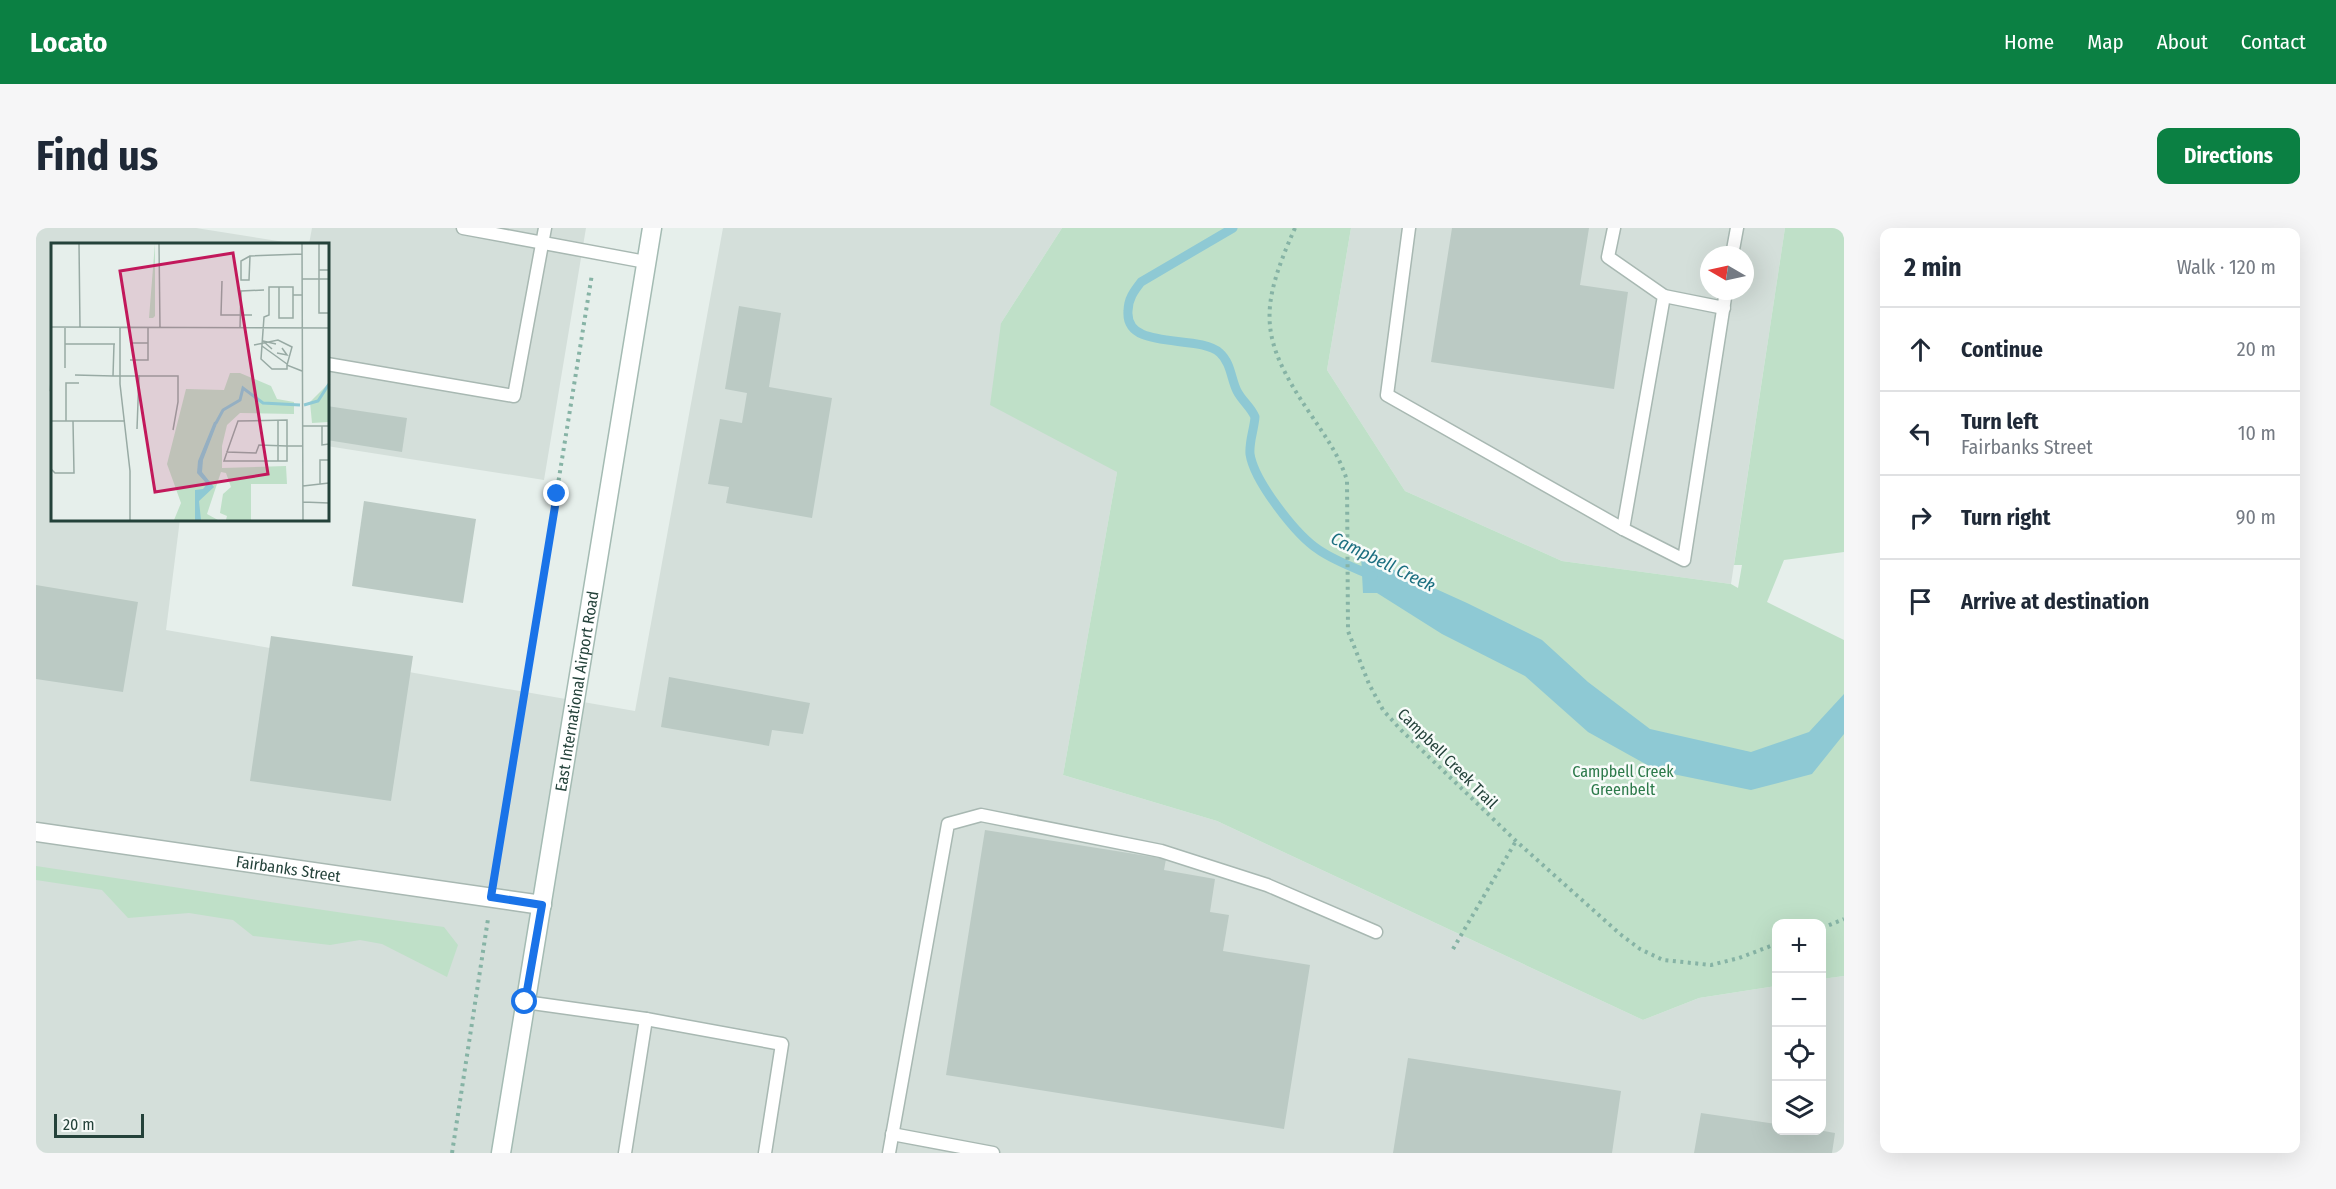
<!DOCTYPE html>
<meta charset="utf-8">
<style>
body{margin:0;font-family:"Fira Sans Condensed",sans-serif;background:#f6f6f7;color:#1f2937}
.controls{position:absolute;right:18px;bottom:18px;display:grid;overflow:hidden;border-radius:12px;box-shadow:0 6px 24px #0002}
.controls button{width:54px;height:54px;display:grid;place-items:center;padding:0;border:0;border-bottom:2px solid #e0e1e3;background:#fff;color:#1f2937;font:30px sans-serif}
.compass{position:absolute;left:1664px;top:18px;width:54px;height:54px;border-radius:50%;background:#fff;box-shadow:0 6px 24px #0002;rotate:279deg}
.scale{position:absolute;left:18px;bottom:15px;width:90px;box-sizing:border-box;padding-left:6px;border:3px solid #24423a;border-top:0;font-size:16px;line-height:21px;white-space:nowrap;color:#24423a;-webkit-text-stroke:4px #f7fbf9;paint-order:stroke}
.stop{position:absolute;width:18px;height:18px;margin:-14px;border:4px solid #1a73e8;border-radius:50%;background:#fff}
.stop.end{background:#1a73e8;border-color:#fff;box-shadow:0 2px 6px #0008}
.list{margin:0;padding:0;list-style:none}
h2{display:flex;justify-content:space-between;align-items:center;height:78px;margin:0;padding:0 24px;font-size:26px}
h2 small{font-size:20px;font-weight:400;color:#747a83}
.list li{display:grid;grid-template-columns:39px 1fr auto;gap:18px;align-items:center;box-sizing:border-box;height:84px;padding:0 24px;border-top:2px solid #e0e1e3}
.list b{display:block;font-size:22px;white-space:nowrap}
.list p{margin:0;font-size:20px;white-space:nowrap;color:#747a83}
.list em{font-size:20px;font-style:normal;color:#747a83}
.icon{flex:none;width:33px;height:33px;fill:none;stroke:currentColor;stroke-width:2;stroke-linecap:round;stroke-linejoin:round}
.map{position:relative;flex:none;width:1808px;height:925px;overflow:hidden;border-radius:12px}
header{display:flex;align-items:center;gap:36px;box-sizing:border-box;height:84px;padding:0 30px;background:#0b8043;color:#fff}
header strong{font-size:28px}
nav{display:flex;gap:33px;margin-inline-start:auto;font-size:21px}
.intro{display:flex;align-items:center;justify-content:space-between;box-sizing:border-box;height:144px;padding:0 36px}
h1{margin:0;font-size:42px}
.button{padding:15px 27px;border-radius:12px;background:#0b8043;color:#fff;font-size:21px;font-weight:700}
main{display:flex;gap:36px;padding:0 36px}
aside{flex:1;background:#fff;border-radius:12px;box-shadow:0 6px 24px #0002}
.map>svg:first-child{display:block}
</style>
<header>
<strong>Locato</strong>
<nav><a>Home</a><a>Map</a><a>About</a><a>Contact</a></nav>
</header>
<div class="intro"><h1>Find us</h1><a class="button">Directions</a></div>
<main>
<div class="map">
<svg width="1808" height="925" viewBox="0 0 1808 925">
<rect width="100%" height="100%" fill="#e6efeb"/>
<g fill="#d4dfda" fill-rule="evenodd">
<polygon points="0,0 160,0 261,16 16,16 16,291 144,291 130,402 599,483 687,0 1026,0 965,95 1081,244 1027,547 1181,593 1607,792 1663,770 1740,758 1740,902 1786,902 1786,751 1808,748 1808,925 0,925"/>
<polygon points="276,0 550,0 508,252 291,218 291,16 273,16"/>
<path d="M1315 0H1749L1695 356 1526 333 1369 263 1291 142ZM1673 27H1709V63H1673Z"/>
</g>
<g fill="#bfe0c8">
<polygon points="1026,0 1315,0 1291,142 1369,263 1526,333 1695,356 1702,360 1706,337 1698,337 1749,0 1808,0 1808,324 1748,332 1731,374 1808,412 1808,748 1786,751 1786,696 1740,696 1740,758 1663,770 1607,792 1181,593 1027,547 1081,244 954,177 965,95"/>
<path d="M0 638C136 658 272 681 408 699L422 717 411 749 346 716 324 712 294 717 217 708 197 692 153 685 92 690 66 662 0 652Z"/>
</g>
<polygon fill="#8ec9d4" points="1325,327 1431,375 1506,412 1552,454 1614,501 1715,524 1773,504 1808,466 1808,506 1776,546 1715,562 1622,543 1552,504 1489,448 1406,406 1341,365 1327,365"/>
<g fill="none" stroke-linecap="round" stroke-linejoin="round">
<path stroke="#8ec9d4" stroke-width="9" d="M1197 0 1105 54C1098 63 1092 71 1092 83 1089 124 1162 105 1184 125 1195 135 1195 151 1201 163 1206 173 1215 179 1219 189 1218 202 1213 213 1214 226 1218 253 1260 307 1283 322 1299 333 1319 340 1337 348"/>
</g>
<g fill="#bbcac4">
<polygon points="1416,0 1553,0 1544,57 1592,64 1578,161 1395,134"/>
<polygon points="703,78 745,85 733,159 796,170 776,290 690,275 693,259 672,256 684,191 706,195 711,165 689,161"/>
<polygon points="15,149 16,149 16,164 13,163"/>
<polygon points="291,178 371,190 366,224 291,212"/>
<polygon points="328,273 440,291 427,375 316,358"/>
<polygon points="0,357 102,374 87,464 0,451"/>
<polygon points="235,408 377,428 355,573 214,553"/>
<polygon points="633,449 774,475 767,506 736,502 733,518 625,499"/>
<polygon points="949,602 1130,631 1128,642 1179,651 1174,684 1193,687 1187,723 1274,737 1248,901 910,847"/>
<polygon points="1372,830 1585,863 1576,925 1357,925"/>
<polygon points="1665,885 1740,896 1740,902 1782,902 1799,905 1796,925 1658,925"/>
</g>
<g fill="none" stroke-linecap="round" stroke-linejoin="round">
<defs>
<g id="lane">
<polyline points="427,0 610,34"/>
<polyline points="1373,0 1351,167 1587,301 1648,332 1690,63"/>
<polyline points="1578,0 1572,29 1628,68 1587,301"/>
<polyline points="1696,27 1701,0"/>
<polyline points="1628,68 1688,80"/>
<polyline points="291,136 478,168 509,0"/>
<polyline points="489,774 610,791 589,925"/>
<polyline points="610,791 746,816 729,925"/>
<polyline points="856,906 957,925"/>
<polyline points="853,925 912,596 945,587 1125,623 1231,657 1340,704"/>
</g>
<g id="street">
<path id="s1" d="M0 604 506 677"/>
</g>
<g id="secondary">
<path id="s2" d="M465 925 616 0"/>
</g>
</defs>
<use href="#lane" stroke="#a8b8b2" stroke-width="15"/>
<use href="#street" stroke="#a8b8b2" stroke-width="21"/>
<use href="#secondary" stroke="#a4bbb3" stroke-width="21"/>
<g stroke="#86b3a5" stroke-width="4" stroke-dasharray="3 4.5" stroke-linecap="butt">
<path d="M1259 0C1223 81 1223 110 1273 184 1289 208 1302 225 1311 252L1312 403 1333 456 1347 482 1365 502 1480 613 1584 706 1604 721 1627 732 1675 737 1703 730 1740 716"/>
<polyline points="459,645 556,46"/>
<polyline points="1786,700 1808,691"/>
<polyline points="1417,721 1480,613"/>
<polyline points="416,925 452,691"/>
</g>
<use href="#lane" stroke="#fff" stroke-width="12"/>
<use href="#street" stroke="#fff" stroke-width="18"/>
<use href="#secondary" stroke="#fff" stroke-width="18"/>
</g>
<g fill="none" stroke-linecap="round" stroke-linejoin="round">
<polyline stroke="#1a73e8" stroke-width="8" points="489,774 506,677 455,669 521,266"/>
</g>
<g text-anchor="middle" stroke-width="5" stroke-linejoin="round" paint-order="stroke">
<g font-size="16" fill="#24423a" stroke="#f7fbf9">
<text dy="6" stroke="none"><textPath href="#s2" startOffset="468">East International Airport Road</textPath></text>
<text transform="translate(1412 530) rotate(45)" y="6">Campbell Creek Trail</text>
<text dy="6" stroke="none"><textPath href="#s1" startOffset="255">Fairbanks Street</textPath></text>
</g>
<g font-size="16" fill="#2d7a4b" stroke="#f7fbf9">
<text x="1587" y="549">Campbell Creek<tspan x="1587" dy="18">Greenbelt</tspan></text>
</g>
<g font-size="18" font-style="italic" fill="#1c6f80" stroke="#f7fbf9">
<text transform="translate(1347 334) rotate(26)" y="6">Campbell Creek</text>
</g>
</g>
<g transform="translate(15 15)">
<rect width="278" height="278" fill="#e6efeb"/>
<path d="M104 0V73L102 75H98ZM179 130H189L220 143 226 156 243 159V171L189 170 176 182 171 203V225L235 223 236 241H200V277H175L176 273 169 270 172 251 180 244 175 230 170 229 156 271 167 277H123L130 260 116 221 135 146 173 147ZM277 141V179L261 180 259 159Z" fill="#bfe0c8"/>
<path d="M167 178 152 217 151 229 163 244 148 258 150 277H144V247L152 246 156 241 146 230 147 218 163 179Z" fill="#8ec9d4"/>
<path fill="none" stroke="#8ec9d4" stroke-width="3" d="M253 162 267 158 278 141M165 180 172 167 189 157 192 145 212 160 249 162"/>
<path fill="none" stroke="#98aaa4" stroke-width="1.5" d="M28 0 29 84M108 0 109 85M251 0 252 278M268 0V27H278M199 13 190 18V37H198L199 13 251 11M268 27V70H278M251 36H278M171 38 170 72H201M228 44V75H242V52M251 52H242V44H218V72L213 74 210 116 221 126H236V122L251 128M0 84 278 85M14 84V125M69 85V141L79 228V278M189 85 190 48 213 47M79 100H97V85M14 101H64M203 102 227 97 241 104 236 122M211 103 236 121M221 106 212 98 225 101M226 110 236 112 231 105M79 117H97V100M24 132 62 133 63 101M62 133H127V159L122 187M0 178H74M15 178V140H28M251 183H278M271 183V202L278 201M86 186 88 132M176 209 173 218H236V177L187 178 176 209 205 210 208 202 236 203H251M227 218V177M0 226 4 230H23L22 178M269 241V217H278M252 243 278 240M252 259 278 260"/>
<path fill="#c2185b" fill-opacity="0.15" stroke="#c2185b" stroke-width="3" d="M182 10 217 231 104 249 69 28Z"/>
<rect width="278" height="278" fill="none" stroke="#24423a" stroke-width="3"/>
</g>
</svg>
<div class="controls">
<button>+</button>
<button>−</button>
<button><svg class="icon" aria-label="locate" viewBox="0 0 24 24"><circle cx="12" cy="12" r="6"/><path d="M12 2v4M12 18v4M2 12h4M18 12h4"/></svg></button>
<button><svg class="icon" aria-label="layers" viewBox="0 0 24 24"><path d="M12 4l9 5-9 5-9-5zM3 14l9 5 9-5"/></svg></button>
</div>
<svg class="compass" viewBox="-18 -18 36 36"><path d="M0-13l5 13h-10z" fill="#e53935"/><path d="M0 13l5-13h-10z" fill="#747a83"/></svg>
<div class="scale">20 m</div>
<div class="stop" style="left:489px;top:774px"></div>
<div class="stop end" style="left:521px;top:266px"></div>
</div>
<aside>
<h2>2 min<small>Walk · 120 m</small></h2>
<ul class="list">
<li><svg class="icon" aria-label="ahead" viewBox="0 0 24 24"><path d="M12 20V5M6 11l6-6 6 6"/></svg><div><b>Continue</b></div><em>20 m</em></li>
<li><svg class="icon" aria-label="left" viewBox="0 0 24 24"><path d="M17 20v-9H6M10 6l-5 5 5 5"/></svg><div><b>Turn left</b><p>Fairbanks Street</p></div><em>10 m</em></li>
<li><svg class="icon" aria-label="right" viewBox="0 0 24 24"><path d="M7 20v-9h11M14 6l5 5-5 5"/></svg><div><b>Turn right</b></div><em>90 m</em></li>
<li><svg class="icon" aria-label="arrive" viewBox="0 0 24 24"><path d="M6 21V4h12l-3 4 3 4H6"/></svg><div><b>Arrive at destination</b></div></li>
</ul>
</aside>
</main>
